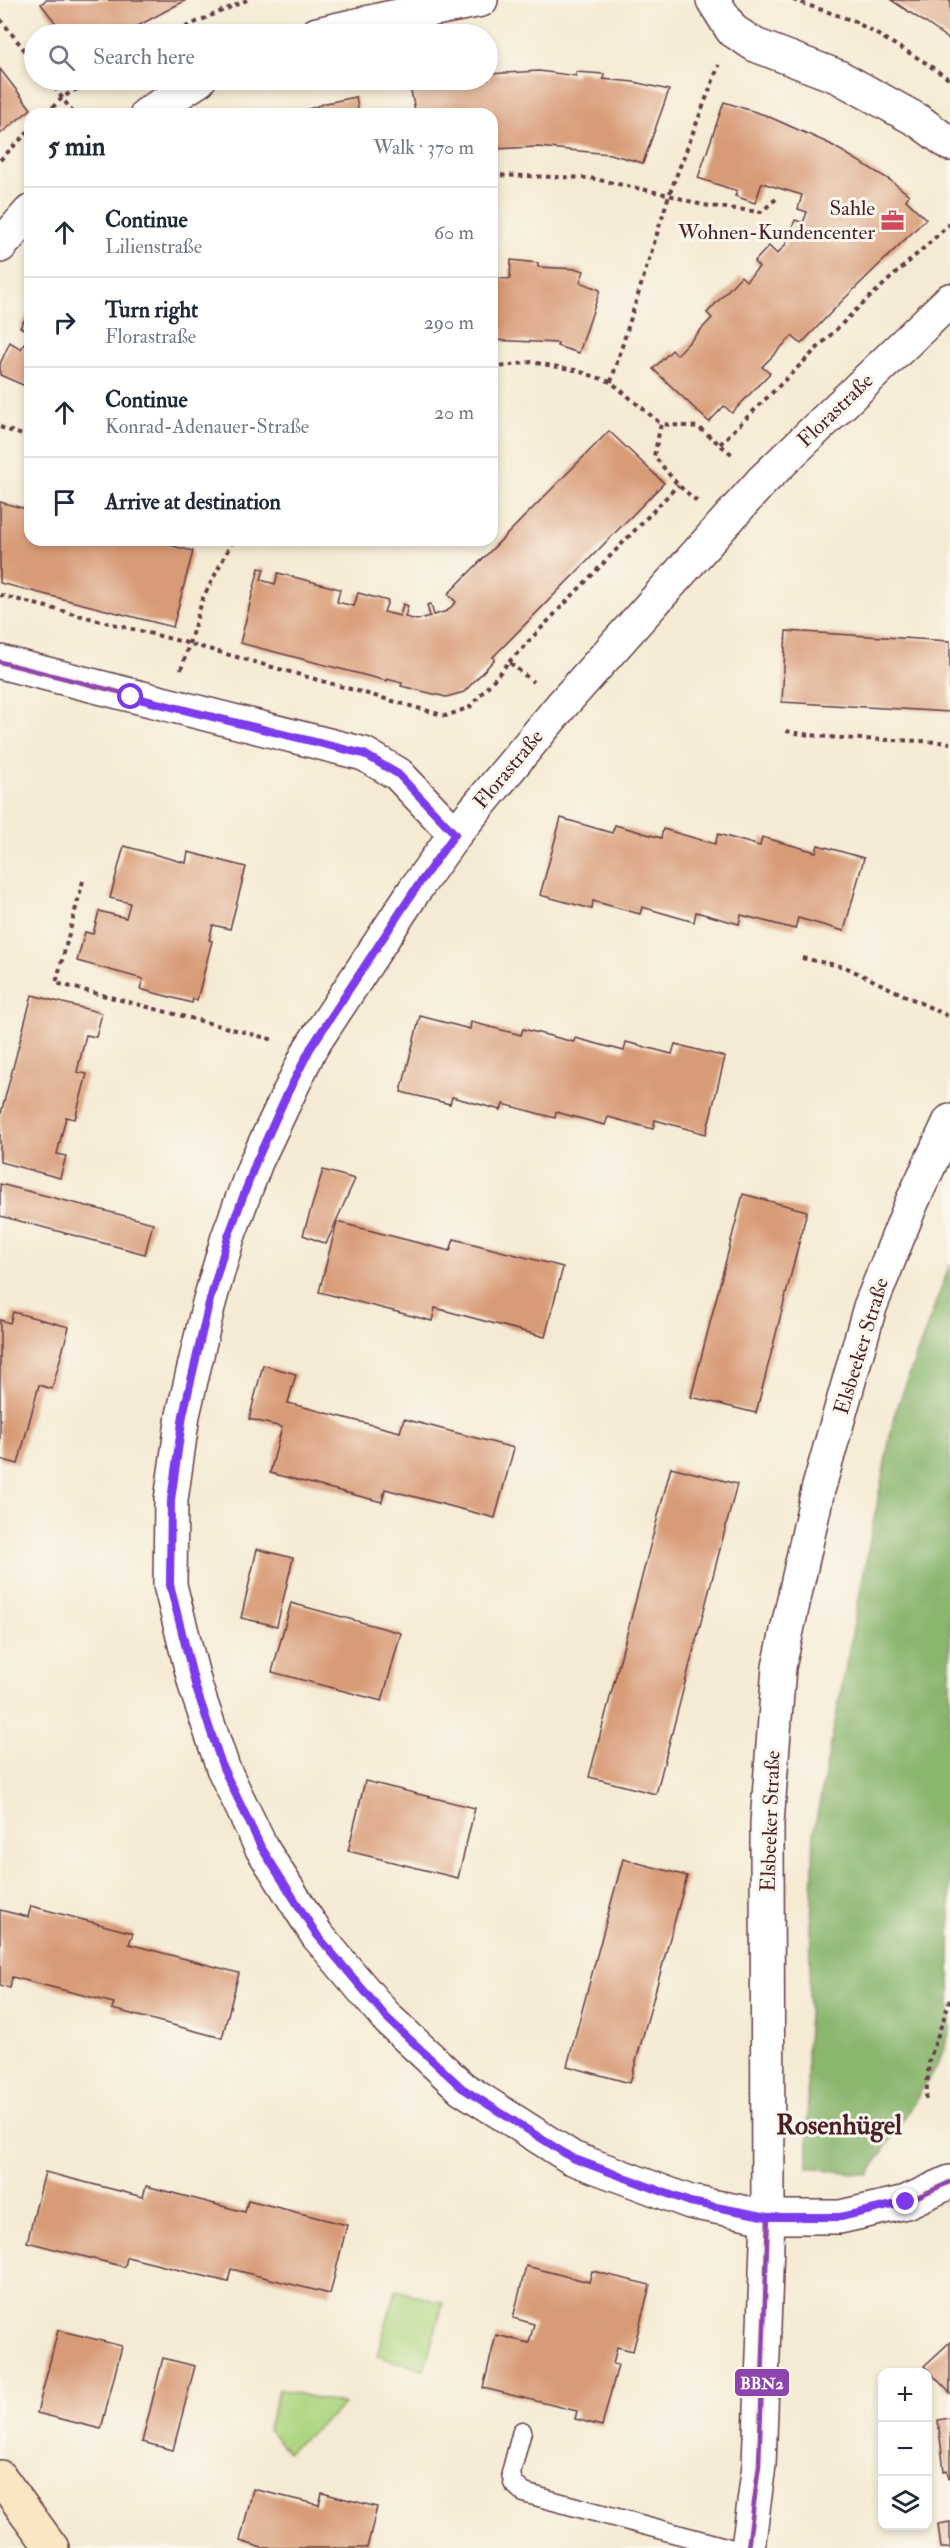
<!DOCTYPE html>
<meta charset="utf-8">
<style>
body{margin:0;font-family:"IM FELL Double Pica",serif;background:#f6f6f7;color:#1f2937}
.controls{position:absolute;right:18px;bottom:18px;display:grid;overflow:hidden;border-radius:12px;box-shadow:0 3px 9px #0003}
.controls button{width:54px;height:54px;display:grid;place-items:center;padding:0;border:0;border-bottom:2px solid #e0e1e3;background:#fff;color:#1f2937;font:30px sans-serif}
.stop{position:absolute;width:18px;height:18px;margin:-14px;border:4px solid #7c3aed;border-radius:50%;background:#fff}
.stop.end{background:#7c3aed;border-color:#fff;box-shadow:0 2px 6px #0008}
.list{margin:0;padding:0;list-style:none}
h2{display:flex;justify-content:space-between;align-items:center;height:78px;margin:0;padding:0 24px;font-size:26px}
h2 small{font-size:20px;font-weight:400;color:#747a83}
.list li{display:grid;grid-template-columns:39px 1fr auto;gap:18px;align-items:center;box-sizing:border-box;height:90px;padding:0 24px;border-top:2px solid #e0e1e3}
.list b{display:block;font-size:22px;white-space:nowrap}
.list p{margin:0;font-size:20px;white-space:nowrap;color:#747a83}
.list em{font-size:20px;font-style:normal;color:#747a83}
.icon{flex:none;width:33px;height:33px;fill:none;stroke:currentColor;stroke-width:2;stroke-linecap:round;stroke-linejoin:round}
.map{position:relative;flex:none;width:950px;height:2548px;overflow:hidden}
.search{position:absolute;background:#fff;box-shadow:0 3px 9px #0003;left:24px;top:24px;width:474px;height:66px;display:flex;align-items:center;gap:15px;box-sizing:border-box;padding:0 21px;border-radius:33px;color:#747a83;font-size:22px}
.panel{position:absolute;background:#fff;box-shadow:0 3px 9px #0003;left:24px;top:108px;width:474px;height:438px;border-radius:18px}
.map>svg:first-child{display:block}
</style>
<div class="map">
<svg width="950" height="2548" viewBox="0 0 950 2548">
<rect width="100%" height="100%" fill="#fbf7ec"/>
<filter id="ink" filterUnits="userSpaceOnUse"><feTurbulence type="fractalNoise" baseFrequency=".0167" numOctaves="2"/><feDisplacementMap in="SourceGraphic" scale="12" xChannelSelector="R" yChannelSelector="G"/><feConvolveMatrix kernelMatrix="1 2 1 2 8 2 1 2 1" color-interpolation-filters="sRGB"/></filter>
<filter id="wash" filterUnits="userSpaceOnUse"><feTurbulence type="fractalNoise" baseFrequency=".008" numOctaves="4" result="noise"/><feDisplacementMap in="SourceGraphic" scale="24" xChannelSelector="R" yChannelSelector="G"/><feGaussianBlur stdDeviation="1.35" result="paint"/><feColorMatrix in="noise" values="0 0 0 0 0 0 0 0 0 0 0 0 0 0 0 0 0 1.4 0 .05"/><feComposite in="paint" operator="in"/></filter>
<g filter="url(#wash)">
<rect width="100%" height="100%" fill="#f5ead3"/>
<g fill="#add580" stroke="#7c7a56" stroke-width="1.5">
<polygon points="396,2290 443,2303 424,2370 377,2356"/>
<polygon points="279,2389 344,2405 288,2452 268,2429"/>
</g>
<polygon fill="#8ab66e" stroke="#6a6a4c" stroke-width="1.5" points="950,1265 950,2032 938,2064 868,2175 808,2167 807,2054 814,1831 894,1416"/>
<g id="blocks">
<g fill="#d89b77">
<polygon points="46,0 186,0 123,34 64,34 41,4"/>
<polygon points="891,0 950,0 950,40 926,23"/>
<polygon points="0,69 31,109 0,134"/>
<polygon points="539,71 576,76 576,72 604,74 603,79 634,82 669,90 643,163 610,154 538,147 492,149 492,114 416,114 409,83 427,80 488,80 488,74"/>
<polygon points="356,97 359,114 294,114 326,103"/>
<polygon points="724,102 765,115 830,144 890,180 909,195 906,200 926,219 843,300 801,344 792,336 762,367 770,373 732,413 724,406 709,422 653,369 672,350 677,355 712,318 707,313 741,276 746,281 759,267 754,262 769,246 777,254 786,244 795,220 803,223 807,212 798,209 802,195 762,183 755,203 735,196 737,191 698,178"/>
<polygon points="511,260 538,263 538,267 578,269 584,271 580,282 600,290 579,353 557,346 558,343 492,340 492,278 510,279"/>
<polygon points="30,311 30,333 20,327"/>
<polygon points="30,334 30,388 0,375 0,364 10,342 21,349"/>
<polygon points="609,431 664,483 493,657 495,659 464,692 446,697 401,686 402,683 387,679 387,681 240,643 259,568 264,569 261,580 275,584 278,573 340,589 337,602 354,606 358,593 388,601 384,612 400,616 403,604 408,606 405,617 417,620 430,616 427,605 431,604 434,615 447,611 456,602 448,594"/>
<polygon points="0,502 30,510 30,540 148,540 193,551 173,627 0,583"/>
<polygon points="786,631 950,641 950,712 782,702"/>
<polygon points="561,818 612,833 615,825 661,838 663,829 715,844 718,834 760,846 762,837 816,852 818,845 864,858 844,931 798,918 795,929 741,915 739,924 696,912 694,922 642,907 640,914 593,901 592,909 540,895"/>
<polygon points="124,846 186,863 188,852 246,867 230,929 213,925 209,940 212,941 197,1000 193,999 192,1003 140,989 143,979 77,961 85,932 93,934 99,911 126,918 130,903 110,898"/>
<polygon points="32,995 102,1013 96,1037 86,1035 77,1072 87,1074 75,1119 66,1117 57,1154 66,1156 60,1178 0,1162 0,1117"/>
<polygon points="420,1016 470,1029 471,1022 521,1035 523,1029 574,1042 575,1038 624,1051 626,1042 672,1054 675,1044 725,1057 706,1134 655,1120 653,1129 608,1117 605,1125 556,1112 555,1118 503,1104 501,1110 452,1097 450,1104 401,1092"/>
<polygon points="323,1170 355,1179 326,1244 303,1235"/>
<polygon points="0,1184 153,1223 145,1254 0,1216"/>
<polygon points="743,1194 807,1211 756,1413 691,1397"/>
<polygon points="337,1222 450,1251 454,1239 563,1267 545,1337 435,1308 432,1321 319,1292"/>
<polygon points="13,1312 69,1327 52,1389 39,1385 18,1464 0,1459 0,1320 10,1323"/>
<polygon points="263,1365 296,1374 288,1403 400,1432 404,1419 514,1448 495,1518 385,1489 382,1502 270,1473 282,1427 249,1419"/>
<polygon points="671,1467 737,1484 656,1794 589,1777"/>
<polygon points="257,1549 293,1558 277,1626 241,1618"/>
<polygon points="291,1603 401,1633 382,1701 272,1672"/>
<polygon points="365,1781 475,1808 458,1878 348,1851"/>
<polygon points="623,1859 687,1876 630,2083 567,2066"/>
<polygon points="31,1906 133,1933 129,1944 239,1973 222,2038 112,2009 114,2003 12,1977 10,1988 0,1985 0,1910 28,1917"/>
<polygon points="45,2172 143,2197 146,2186 245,2212 248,2200 347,2225 330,2294 231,2269 228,2282 127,2257 125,2267 27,2242"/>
<polygon points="526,2266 589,2282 592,2271 650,2285 633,2351 617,2347 613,2364 618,2365 602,2426 575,2419 577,2411 483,2388 496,2335 529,2343 534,2324 513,2318"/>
<polygon points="58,2330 122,2346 101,2429 37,2413"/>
<polygon points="950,2342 950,2393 924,2366"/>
<polygon points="163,2358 195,2366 173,2450 142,2442"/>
<polygon points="950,2418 950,2479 949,2479 947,2470 944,2471 938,2420"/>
<polygon points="253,2489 319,2505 322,2493 377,2507 367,2548 262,2548 240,2541"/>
<polygon points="950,2522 950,2548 941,2548 938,2524"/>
</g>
</g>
</g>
<g filter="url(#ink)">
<use href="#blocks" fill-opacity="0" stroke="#643d44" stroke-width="1.5"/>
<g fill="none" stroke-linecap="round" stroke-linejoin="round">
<defs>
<polyline id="lane" points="522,2431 511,2473 513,2483 524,2493 729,2548"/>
<g id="street">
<polyline points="713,0 732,30 755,45 839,77 919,121 950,144"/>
<polyline points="317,34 383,19 481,0"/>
<polyline points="147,114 199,80"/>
<polyline points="0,246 30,212"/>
<polyline points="950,300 762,481 561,706 455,834 414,891 310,1049 256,1162 228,1237 209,1303 183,1415 171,1500 170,1585 196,1688 223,1768 261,1847 317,1935 388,2019 462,2088 572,2158 690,2202 768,2217 840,2217 906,2202 950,2182"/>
<polyline points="0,662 364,754 398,774 455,834"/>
<polyline points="748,2548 759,2465 768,2217 767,1823 779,1667 818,1490 870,1307 912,1202 950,1121"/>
</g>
<polyline id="secondary" points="0,2477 52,2548"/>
</defs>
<use href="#lane" stroke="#643d44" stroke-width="21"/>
<use href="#street" stroke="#643d44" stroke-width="36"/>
<use href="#secondary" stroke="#643d44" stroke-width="36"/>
<g stroke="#643d44" stroke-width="4" stroke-dasharray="4.5 4.5" stroke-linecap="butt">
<polyline points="793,0 854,21 923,61 950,80"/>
<polyline points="0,19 34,62"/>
<polyline points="169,34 247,0"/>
<polyline points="49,80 74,114"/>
<polyline points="46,114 63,97 93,80"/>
<polyline points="0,160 30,130"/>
<polyline points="492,175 590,178 669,195 702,205 761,212 776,199"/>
<polyline points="492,368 531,362 575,370 611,382 661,424"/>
<polyline points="611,382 669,195 719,65"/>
<polyline points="0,427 30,438"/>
<polyline points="720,444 858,308 950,224"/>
<polyline points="697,501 678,485 654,456 661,424 698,427 734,456"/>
<polyline points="0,595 187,643 446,716 470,707 509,662 533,682"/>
<polyline points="509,662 678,485"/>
<polyline points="181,670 203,598 233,540"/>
<path d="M786 731C840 742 895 738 950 743"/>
<polyline points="83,881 56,983 274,1040"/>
<polyline points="802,958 845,967 950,1017"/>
<polyline points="926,2099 929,2061 950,2000"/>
</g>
<use href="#lane" stroke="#fff" stroke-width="18"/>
<use href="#street" stroke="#fff" stroke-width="33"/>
<use href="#secondary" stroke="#f9e7c3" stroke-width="33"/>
<defs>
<g id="bus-1">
<polyline points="0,662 364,754 398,774 455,834"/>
<polyline points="455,834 414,891 310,1049 256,1162 228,1237 209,1303 183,1415 171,1500 170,1585 196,1688 223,1768 261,1847 317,1935 388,2019 462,2088 572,2158 690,2202 768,2217 840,2217 906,2202 950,2182"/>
<polyline points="748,2548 759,2465 768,2217"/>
</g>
</defs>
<use href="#bus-1" stroke="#fbf7ec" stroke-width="9"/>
<use href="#bus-1" stroke="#8e44ad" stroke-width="4.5"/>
</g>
</g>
<g fill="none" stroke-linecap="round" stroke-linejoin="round" filter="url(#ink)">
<polyline stroke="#7c3aed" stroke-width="8" points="131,697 364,754 398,774 455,834 414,891 310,1049 286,1096 256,1162 228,1237 209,1303 183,1415 171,1500 170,1585 196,1688 223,1768 261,1847 317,1935 388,2019 462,2088 572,2158 690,2202 768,2217 840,2217 906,2202"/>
</g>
<defs>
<symbol id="office-bare" viewBox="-9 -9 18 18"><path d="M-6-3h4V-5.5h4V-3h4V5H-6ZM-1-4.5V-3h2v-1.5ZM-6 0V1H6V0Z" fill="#d1495b" stroke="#fbf7ec" stroke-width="2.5" paint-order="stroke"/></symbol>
</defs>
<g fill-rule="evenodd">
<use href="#office-bare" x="876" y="204" width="33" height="33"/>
</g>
<g text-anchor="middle" stroke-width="6" stroke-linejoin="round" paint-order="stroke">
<g font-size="21" fill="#4a1f2b" stroke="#fbf7ec" text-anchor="end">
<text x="875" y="215">Sahle<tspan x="875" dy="24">Wohnen-Kundencenter</tspan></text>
</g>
<g font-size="21" fill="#4a1f2b" stroke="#fbf7ec">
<text transform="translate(835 410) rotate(-44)" y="7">Florastraße</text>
<text transform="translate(508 769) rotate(-50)" y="7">Florastraße</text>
<text transform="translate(861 1346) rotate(-73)" y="7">Elsbeeker Straße</text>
<text transform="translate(770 1821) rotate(-88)" y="7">Elsbeeker Straße</text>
</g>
<g font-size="27" font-weight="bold" fill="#4a1f2b" stroke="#fbf7ec">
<text x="839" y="2134">Rosenhügel</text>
</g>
</g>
<rect stroke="#fbf7ec" stroke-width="2" x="734" y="2368" width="56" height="29" rx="6" fill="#8e44ad"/>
<g font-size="16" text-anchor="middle" font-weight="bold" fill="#fff">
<text x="762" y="2389">BBN2</text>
</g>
</svg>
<div class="controls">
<button>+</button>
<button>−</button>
<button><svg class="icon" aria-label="layers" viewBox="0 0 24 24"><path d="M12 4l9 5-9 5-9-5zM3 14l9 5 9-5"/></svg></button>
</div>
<div class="stop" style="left:131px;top:697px"></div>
<div class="stop end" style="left:906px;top:2202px"></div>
<div class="search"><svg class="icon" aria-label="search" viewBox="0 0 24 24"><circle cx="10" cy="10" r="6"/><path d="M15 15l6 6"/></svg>Search here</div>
<section class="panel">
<h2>5 min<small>Walk · 370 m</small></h2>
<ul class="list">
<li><svg class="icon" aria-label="ahead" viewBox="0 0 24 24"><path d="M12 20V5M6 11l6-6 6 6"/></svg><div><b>Continue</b><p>Lilienstraße</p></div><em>60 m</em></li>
<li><svg class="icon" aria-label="right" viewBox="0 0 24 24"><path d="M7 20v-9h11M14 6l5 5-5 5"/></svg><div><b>Turn right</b><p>Florastraße</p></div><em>290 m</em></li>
<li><svg class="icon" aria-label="ahead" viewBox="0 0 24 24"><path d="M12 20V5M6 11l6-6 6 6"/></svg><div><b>Continue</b><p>Konrad-Adenauer-Straße</p></div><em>20 m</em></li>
<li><svg class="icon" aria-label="arrive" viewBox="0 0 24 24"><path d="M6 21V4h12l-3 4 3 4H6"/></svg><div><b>Arrive at destination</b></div></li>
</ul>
</section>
</div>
